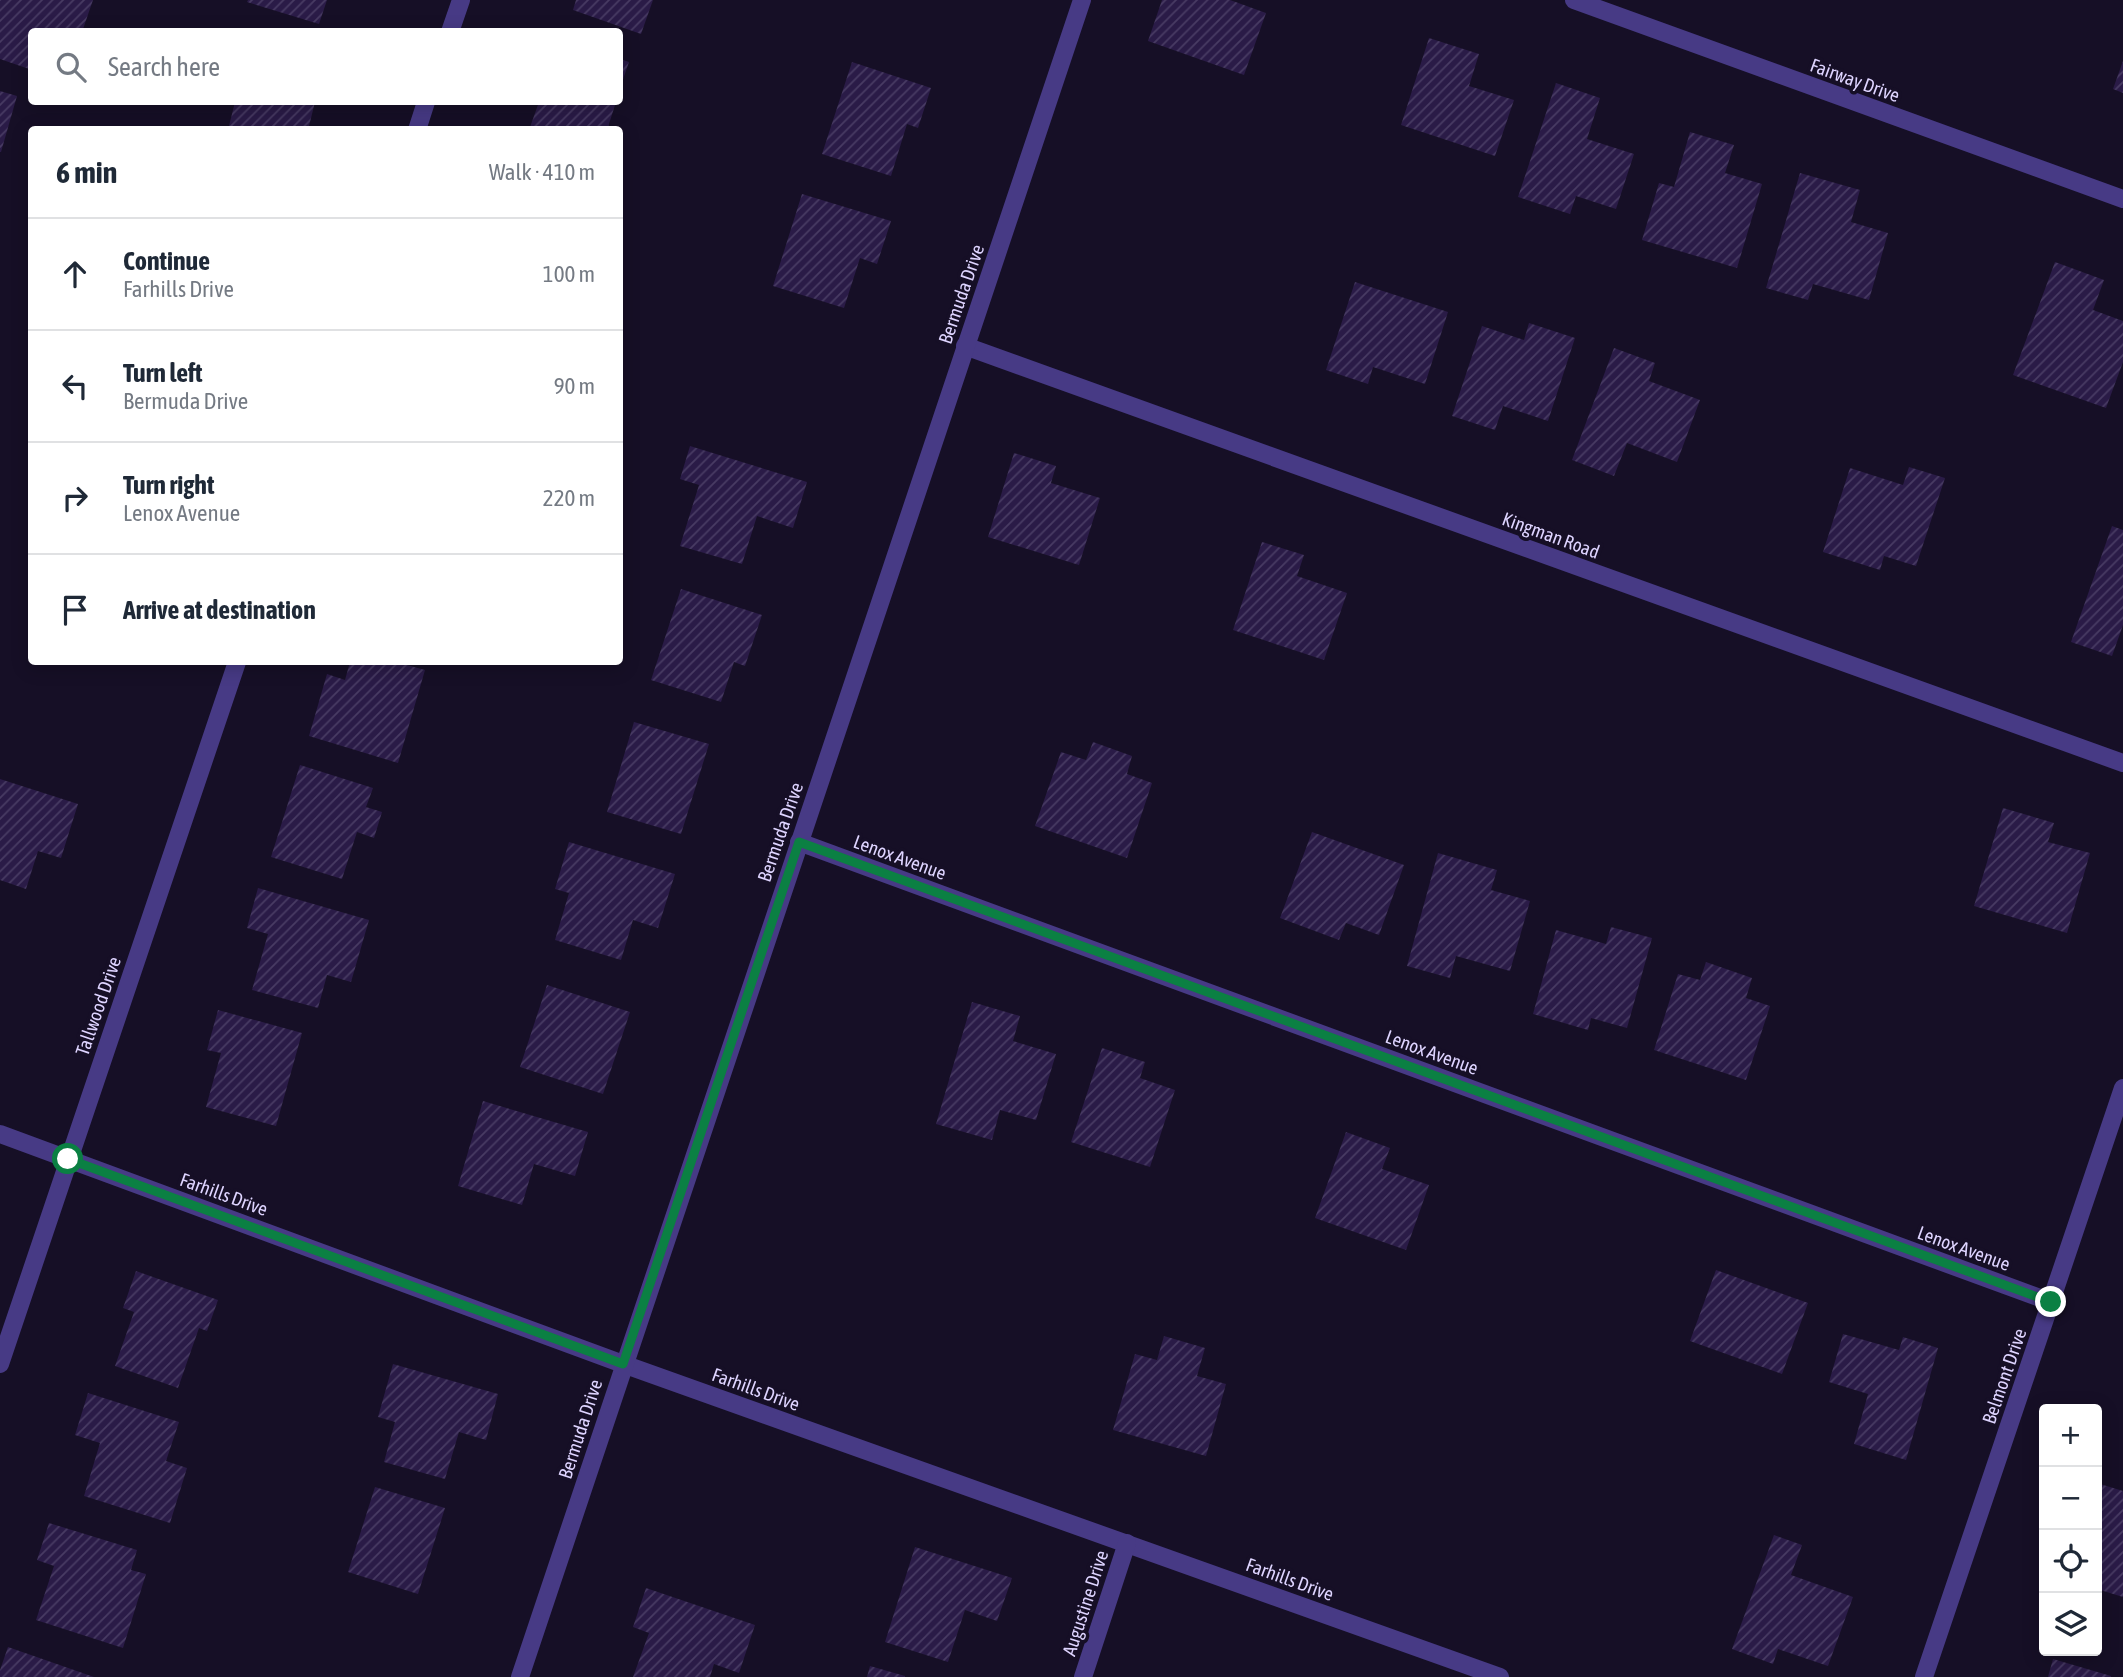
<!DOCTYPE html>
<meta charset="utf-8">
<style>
body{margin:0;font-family:"Asap Condensed",sans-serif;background:#f2f2f3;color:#1f2937}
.controls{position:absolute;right:21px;bottom:21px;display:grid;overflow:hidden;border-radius:7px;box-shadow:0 4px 18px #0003}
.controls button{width:63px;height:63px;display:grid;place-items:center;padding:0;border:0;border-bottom:2px solid #e0e1e3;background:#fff;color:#1f2937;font:35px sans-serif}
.stop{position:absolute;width:21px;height:21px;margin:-16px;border:5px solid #0b8043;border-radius:50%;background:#fff}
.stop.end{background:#0b8043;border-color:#fff;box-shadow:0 2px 7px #0008}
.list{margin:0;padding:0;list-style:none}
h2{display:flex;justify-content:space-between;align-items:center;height:91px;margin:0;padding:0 28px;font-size:30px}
h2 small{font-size:23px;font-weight:400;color:#747a83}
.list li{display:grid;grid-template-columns:46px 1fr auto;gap:21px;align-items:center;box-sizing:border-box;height:112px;padding:0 28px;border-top:2px solid #e0e1e3}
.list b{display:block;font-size:26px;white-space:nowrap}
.list p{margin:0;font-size:23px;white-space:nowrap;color:#747a83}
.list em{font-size:23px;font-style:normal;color:#747a83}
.icon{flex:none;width:38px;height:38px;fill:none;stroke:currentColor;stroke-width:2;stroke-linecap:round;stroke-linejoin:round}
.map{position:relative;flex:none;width:2123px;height:1677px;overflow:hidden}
.search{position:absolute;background:#fff;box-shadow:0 4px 18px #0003;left:28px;top:28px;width:595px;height:77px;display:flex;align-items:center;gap:18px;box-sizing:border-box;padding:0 24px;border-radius:7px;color:#747a83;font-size:26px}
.panel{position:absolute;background:#fff;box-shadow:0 4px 18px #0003;left:28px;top:126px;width:595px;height:539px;border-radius:7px}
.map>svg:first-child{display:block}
</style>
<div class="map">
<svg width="2123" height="1677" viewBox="0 0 2123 1677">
<defs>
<pattern id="building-hatch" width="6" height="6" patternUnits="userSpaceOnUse" patternTransform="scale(1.75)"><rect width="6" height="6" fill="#2a1b47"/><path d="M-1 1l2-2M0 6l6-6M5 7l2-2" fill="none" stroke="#483b63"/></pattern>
</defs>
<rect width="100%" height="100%" fill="#160f26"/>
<g fill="url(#building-hatch)">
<polygon points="0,0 93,0 82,32 32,32 32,70 0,59"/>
<polygon points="248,0 327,0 319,24 247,2"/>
<polygon points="576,0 653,0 641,34 573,10"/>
<polygon points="1162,0 1230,0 1266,13 1244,75 1148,41"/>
<polygon points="1429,38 1479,54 1469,86 1514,100 1495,156 1401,125"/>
<polygon points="620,59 629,62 620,88"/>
<polygon points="2123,61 2123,93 2113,89"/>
<polygon points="852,62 931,88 918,128 907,124 891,176 822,154"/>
<polygon points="1556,83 1600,98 1587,139 1634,154 1616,209 1576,196 1570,214 1518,197"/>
<polygon points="0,91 17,96 1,152 0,152"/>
<polygon points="235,102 315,102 308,130 228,130"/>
<polygon points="539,102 616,102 607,130 529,130"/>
<polygon points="1690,132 1734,145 1725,173 1762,184 1737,268 1642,240 1659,183 1674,187"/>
<polygon points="1800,173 1860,190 1851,222 1888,233 1869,300 1813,284 1808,300 1766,288"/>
<polygon points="802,194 891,221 877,264 860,258 844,308 773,286"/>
<polygon points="2055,262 2104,280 2093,310 2123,321 2123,362 2106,408 2013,375"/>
<polygon points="1355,282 1448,312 1425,384 1373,367 1368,384 1326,370"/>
<polygon points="1529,323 1575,338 1548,421 1503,406 1495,430 1452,416 1482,326 1524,340"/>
<polygon points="1614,348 1655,363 1649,381 1700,400 1677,462 1627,443 1614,476 1572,460"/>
<polygon points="690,446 807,482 793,528 757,516 742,564 680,546 699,485 680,479"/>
<polygon points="1014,453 1056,466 1051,483 1100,498 1079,565 988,537"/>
<polygon points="1909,467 1945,478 1916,566 1884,556 1880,570 1823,552 1850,468 1903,485"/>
<polygon points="2112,526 2123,530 2123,625 2112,656 2071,642"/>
<polygon points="1262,542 1304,555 1297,576 1347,593 1324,660 1233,630"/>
<polygon points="681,589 762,615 745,666 734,662 721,702 651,680"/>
<polygon points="350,662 396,662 425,670 398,763 309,736 327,674 345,680"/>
<polygon points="634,722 709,744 681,834 607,812"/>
<polygon points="1093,742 1132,756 1127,774 1152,783 1127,858 1035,826 1061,752 1086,760"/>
<polygon points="300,765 373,788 366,807 382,812 374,838 357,832 342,879 271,857"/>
<polygon points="0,779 78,804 61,858 38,851 26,889 0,880"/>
<polygon points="2003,808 2054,823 2048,842 2090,853 2067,933 1974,906"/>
<polygon points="1312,832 1404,865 1379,935 1346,923 1339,940 1280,918"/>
<polygon points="569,842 675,874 658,928 633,920 621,960 555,940 569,893 555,889"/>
<polygon points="1438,853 1497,870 1491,890 1530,901 1510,971 1456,956 1450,978 1407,966"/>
<polygon points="258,888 369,920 351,982 327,975 318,1008 252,990 268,934 247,928"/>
<polygon points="1611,927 1652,938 1627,1028 1591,1018 1588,1030 1533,1014 1556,930 1606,944"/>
<polygon points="1706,962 1752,978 1746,998 1770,1006 1746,1080 1654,1050 1678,974 1700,980"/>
<polygon points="547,985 630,1012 603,1094 520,1067"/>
<polygon points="972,1002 1020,1016 1013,1041 1056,1054 1036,1120 1000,1110 992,1140 936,1124"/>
<polygon points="218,1010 302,1033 276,1126 206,1107 221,1053 207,1050"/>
<polygon points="1102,1048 1145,1062 1140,1078 1175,1090 1150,1167 1071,1142"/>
<polygon points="483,1101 588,1132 575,1176 534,1164 522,1205 458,1186"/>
<polygon points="1346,1132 1390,1148 1382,1169 1429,1185 1406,1250 1315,1218"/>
<polygon points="1716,1270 1808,1303 1782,1374 1690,1341"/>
<polygon points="136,1271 218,1300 207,1331 199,1328 178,1388 115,1366 134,1312 123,1308"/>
<polygon points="1843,1334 1899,1350 1903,1337 1938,1348 1906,1460 1854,1444 1868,1394 1829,1382"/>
<polygon points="1164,1336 1205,1348 1197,1376 1226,1384 1206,1456 1113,1430 1135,1354 1157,1360"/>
<polygon points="393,1364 498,1394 486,1440 459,1432 445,1479 384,1462 395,1422 378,1417"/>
<polygon points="88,1393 179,1422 166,1461 187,1468 170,1523 84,1496 100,1443 75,1435"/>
<polygon points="2097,1483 2123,1491 2123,1597 2097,1589"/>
<polygon points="375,1487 445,1508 418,1594 348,1572"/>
<polygon points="49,1523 137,1550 131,1570 146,1574 123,1648 36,1620 54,1566 37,1560"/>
<polygon points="1774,1535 1802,1545 1791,1575 1853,1597 1828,1666 1778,1649 1773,1664 1732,1649"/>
<polygon points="915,1547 1012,1578 997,1621 965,1610 948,1662 885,1642"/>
<polygon points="646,1588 755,1625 739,1673 714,1664 710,1677 633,1677 649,1633 633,1627"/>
<polygon points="8,1647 94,1677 0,1677 0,1670"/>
<polygon points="2053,1659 2111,1676 2111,1677 2048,1677"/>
<polygon points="870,1666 905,1676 905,1677 867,1677"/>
</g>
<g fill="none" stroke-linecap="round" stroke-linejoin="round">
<g stroke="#473a85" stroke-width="18">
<polyline points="1574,0 2123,199"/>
<polyline points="450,32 461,0"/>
<polyline points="417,130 426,102"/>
<polyline points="965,346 2123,763"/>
<polyline points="799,842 2051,1302"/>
<polyline points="0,1134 623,1364 1500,1677"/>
<polyline points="0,1364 237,662"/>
<polyline points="520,1677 1082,0"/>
<polyline points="1083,1677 1127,1543"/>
<polyline points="1924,1677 2123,1088"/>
</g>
</g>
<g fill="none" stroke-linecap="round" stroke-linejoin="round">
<polyline stroke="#0b8043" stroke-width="9" points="68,1159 623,1364 799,842 2051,1302"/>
</g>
<g text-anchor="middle" stroke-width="7" stroke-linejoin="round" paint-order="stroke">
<g font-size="19" fill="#ded4ff" stroke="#160f26">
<text transform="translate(1855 80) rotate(20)" y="7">Fairway Drive</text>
<text transform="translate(961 294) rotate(-71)" y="7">Bermuda Drive</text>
<text transform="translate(1551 535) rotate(20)" y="7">Kingman Road</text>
<text transform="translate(780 832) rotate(-71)" y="7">Bermuda Drive</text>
<text transform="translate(900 857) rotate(20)" y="7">Lenox Avenue</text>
<text transform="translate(98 1006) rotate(-71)" y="7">Tallwood Drive</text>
<text transform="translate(1432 1052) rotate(20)" y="7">Lenox Avenue</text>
<text transform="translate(224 1194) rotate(20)" y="7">Farhills Drive</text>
<text transform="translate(1964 1248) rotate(20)" y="7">Lenox Avenue</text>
<text transform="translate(2004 1376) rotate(-71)" y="7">Belmont Drive</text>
<text transform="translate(756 1389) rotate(20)" y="7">Farhills Drive</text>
<text transform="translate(580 1429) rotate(-72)" y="7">Bermuda Drive</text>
<text transform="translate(1290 1579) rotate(20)" y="7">Farhills Drive</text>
<text transform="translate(1085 1603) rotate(-72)" y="7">Augustine Drive</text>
</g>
</g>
</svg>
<div class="controls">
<button>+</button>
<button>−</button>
<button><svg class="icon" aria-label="locate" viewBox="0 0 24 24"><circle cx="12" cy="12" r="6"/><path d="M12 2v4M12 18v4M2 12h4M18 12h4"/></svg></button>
<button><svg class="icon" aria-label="layers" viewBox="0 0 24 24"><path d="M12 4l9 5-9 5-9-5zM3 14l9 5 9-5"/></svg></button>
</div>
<div class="stop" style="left:68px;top:1159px"></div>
<div class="stop end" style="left:2051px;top:1302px"></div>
<div class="search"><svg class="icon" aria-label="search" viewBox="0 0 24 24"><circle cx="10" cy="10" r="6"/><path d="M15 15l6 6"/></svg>Search here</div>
<section class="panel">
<h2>6 min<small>Walk · 410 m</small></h2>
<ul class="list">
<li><svg class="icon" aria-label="ahead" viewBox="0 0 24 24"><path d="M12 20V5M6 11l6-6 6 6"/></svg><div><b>Continue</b><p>Farhills Drive</p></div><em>100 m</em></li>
<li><svg class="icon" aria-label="left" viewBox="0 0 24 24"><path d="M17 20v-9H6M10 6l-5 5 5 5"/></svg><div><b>Turn left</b><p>Bermuda Drive</p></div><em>90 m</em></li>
<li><svg class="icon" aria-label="right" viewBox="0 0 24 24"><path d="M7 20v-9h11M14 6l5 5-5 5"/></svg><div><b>Turn right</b><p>Lenox Avenue</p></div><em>220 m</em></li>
<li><svg class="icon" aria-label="arrive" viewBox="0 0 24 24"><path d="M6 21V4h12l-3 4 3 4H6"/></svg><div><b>Arrive at destination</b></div></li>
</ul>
</section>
</div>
